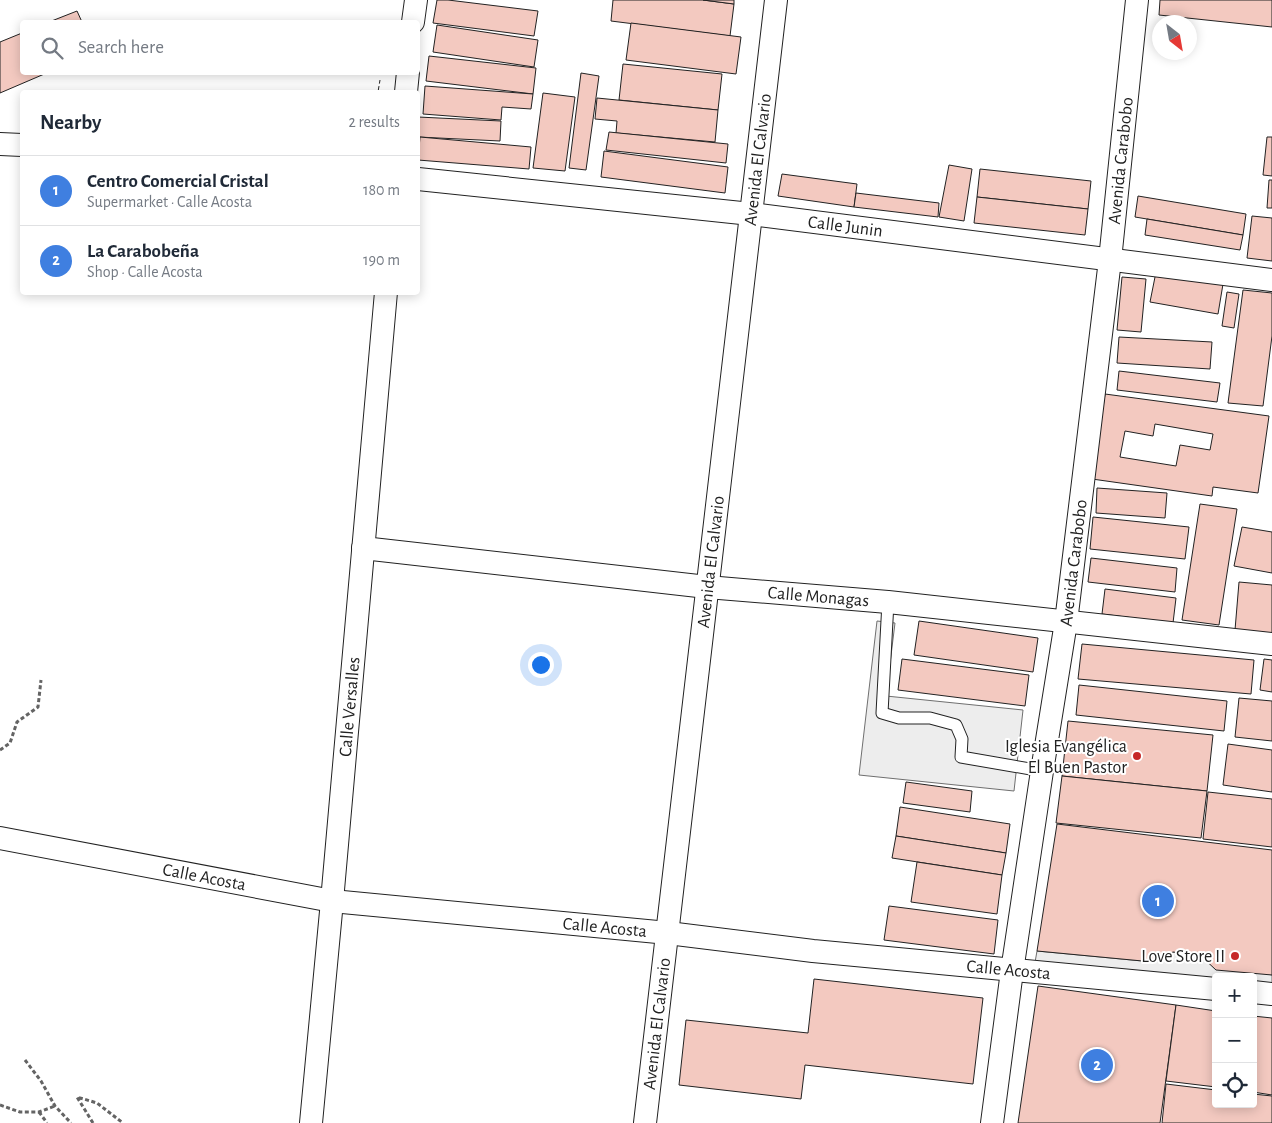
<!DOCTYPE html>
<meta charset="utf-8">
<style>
body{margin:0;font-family:"Alegreya Sans",sans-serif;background:#f2f2f3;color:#1f2937}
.controls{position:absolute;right:15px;bottom:15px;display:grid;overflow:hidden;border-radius:5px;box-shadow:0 2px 12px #0003}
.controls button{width:45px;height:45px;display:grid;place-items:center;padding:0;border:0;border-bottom:1px solid #e0e1e3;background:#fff;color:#1f2937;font:25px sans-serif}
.compass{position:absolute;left:1152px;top:15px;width:45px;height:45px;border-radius:50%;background:#fff;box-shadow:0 2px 12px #0003;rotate:149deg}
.you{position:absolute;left:540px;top:664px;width:18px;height:18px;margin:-12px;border:4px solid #fff;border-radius:50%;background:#1a73e8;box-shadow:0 0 0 8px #1a73e833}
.badge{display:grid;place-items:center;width:32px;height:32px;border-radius:50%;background:#db2777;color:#fff;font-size:16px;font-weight:700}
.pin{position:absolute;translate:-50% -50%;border:2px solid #fff;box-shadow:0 1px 5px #0006}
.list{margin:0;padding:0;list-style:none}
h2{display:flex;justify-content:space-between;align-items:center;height:65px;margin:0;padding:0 20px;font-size:21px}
h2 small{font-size:16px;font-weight:400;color:#747a83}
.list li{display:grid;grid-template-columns:32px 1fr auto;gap:15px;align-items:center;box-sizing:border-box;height:70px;padding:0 20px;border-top:1px solid #e0e1e3}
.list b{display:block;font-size:19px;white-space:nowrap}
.list p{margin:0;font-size:16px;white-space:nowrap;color:#747a83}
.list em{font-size:16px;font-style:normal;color:#747a83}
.icon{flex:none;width:28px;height:28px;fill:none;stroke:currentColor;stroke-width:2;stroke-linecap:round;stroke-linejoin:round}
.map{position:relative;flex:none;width:1272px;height:1123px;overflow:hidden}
.search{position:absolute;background:#fff;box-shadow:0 2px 12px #0003;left:20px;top:20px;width:400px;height:55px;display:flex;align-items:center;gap:12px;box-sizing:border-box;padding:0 18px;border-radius:5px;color:#747a83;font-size:19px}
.panel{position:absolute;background:#fff;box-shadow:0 2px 12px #0003;left:20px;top:90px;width:400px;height:205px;border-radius:5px}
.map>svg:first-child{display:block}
</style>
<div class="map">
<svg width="1272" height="1123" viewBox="0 0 1272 1123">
<rect width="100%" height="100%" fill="#fff"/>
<g fill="#ededed" stroke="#6f6f6f">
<polygon points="877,621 895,623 886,696 1023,710 1014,791 859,775"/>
<polygon points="1037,951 1153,962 1173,952 1201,956 1272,975 1272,992 1253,990 1253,977 1216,977 1216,986 1034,968"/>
</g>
<g fill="#f3c9c0" stroke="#222" fill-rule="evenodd">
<polygon points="437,0 448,0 538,11 534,36 433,23"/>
<polygon points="613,0 703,0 734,4 730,36 611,21"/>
<polygon points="703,0 734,0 734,4"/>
<polygon points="1160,0 1272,0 1272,27 1159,15"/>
<polygon points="77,11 82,22 49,22"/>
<polygon points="631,23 741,37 736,74 626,60"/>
<polygon points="437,25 538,40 534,67 433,52"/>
<polygon points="22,33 22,72 49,72 0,93 0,42"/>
<polygon points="429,56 536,68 533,94 426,81"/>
<polygon points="623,64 722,74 718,110 619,100"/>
<polygon points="581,73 599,76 586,170 569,168"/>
<polygon points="425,86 533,94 531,109 502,107 501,120 423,114"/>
<polygon points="543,93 575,97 565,171 533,168"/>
<polygon points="597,98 718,110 715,142 616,133 617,121 595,119"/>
<polygon points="418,117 501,121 500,141 418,137"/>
<polygon points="609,132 728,144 726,163 606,150"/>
<polygon points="420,137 531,147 529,169 418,160"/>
<polygon points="1267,137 1272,137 1272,176 1263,175"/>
<polygon points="604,151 728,167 725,193 601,177"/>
<polygon points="949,165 972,169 964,221 939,217"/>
<polygon points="980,169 1091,181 1088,209 977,197"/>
<polygon points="782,174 857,184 854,207 778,196"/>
<polygon points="1269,180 1272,180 1272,208 1267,208"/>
<polygon points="856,193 939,203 938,217 854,207"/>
<polygon points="1138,196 1246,214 1243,235 1135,217"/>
<polygon points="977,197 1088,209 1085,235 974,223"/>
<polygon points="1252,216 1272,218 1272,261 1247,258"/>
<polygon points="1147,219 1243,235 1240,250 1145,235"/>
<polygon points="1156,272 1223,284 1218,314 1150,302"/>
<polygon points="1122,277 1146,279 1141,332 1117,330"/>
<polygon points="1243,290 1272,293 1272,336 1263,406 1228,403"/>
<polygon points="1227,292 1239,294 1234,328 1222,326"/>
<polygon points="1119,337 1212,342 1210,369 1117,363"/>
<polygon points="1119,371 1220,383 1217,402 1117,390"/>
<path d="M1105 394 1269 416 1258 493 1213 487 1212 496 1092 479ZM1155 424 1213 434 1210 450 1180 445 1176 466 1120 457 1125 431 1153 436Z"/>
<polygon points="1097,488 1167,493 1165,518 1096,513"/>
<polygon points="1200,504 1237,509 1219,625 1182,620"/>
<polygon points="1093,517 1189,527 1185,559 1090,549"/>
<polygon points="1242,527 1272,532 1272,573 1234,566"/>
<polygon points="1091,558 1177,568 1175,592 1088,582"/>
<polygon points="1239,582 1272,585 1272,633 1235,630"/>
<polygon points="1105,589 1176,598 1173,623 1102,614"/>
<polygon points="919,621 1038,638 1033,672 914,655"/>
<polygon points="1082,644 1254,660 1251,694 1078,679"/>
<polygon points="902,659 1029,675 1025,706 898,690"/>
<polygon points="1264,659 1272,660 1272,692 1260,690"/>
<polygon points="1079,685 1227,701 1224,731 1076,715"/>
<polygon points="1239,698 1272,701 1272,741 1235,737"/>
<polygon points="1068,721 1213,735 1207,791 1062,776"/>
<polygon points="1228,744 1272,750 1272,792 1223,785"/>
<polygon points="1062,776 1207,791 1201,838 1056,823"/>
<polygon points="906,782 972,791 970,812 903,803"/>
<polygon points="1208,792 1272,799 1272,847 1203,839"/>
<polygon points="900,807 1010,824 1006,853 896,836"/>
<polygon points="1057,824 1272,850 1272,975 1216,970 1201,956 1173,952 1153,962 1037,951"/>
<polygon points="896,836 1006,853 1002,875 892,858"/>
<polygon points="917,862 1002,875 997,914 911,902"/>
<polygon points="889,906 998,920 994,954 884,940"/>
<polygon points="814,979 983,998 973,1084 805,1065 801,1099 679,1085 686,1020 808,1033"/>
<polygon points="1038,986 1176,1005 1160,1123 1018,1123"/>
<polygon points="1176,1005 1216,1011 1216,1087 1166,1081"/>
<polygon points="1253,1016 1272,1018 1272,1095 1253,1092"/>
<polygon points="1166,1084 1216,1090 1216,1104 1253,1104 1253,1094 1272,1096 1272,1123 1162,1123"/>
</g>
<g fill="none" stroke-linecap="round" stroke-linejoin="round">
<defs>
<polyline id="service" points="888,602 882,713 899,718 930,718 956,725 962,739 961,757 1042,771"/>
<g id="minor">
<polyline points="413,22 416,0"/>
<polyline points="406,92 408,72"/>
<polyline points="0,144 22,145"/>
<path id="s1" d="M418 179 751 214 1272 280"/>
<path id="s2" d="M363 548 707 587 888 602 1272 644"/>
<path id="s3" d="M0 838 332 901 668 933 813 951 1216 989"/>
<polyline points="1253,992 1272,994"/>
<path id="s4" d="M311 1123 332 901 386 292"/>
<path id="s5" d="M645 1123 776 0"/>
<path id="s6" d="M992 1123 1012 971 1042 771 1066 622 1110 260 1137 0"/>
</g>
</defs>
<use href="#service" stroke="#222" stroke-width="13"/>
<use href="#minor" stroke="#222" stroke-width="24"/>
<g stroke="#646464" stroke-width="3" stroke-dasharray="4 2.5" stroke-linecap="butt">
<polyline points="0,750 10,743 17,722 38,707 41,680"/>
<polyline points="25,1060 41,1081 55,1106 71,1123"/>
<polyline points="0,1105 20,1112 39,1112 55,1106"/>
<polyline points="39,1112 47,1123"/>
<polyline points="93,1123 77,1097 97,1103 123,1123"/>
</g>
<use href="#service" stroke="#fff" stroke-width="11"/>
<use href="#minor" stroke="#fff" stroke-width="22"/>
<polyline stroke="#222" stroke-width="1" stroke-dasharray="6 2.5" stroke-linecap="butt" points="378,92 380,80"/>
</g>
<g fill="#c62828" stroke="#fff" stroke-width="2">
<circle cx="1137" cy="756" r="5"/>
<circle cx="1235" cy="956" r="5"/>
</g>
<g text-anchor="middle" stroke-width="4" stroke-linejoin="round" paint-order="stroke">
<g font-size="18" fill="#222" stroke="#fff">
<text dy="6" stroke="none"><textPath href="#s5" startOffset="970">Avenida El Calvario</textPath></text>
<text dy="6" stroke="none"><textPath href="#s6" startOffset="971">Avenida Carabobo</textPath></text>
<text dy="6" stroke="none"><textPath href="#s1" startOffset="430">Calle Junin</textPath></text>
<text dy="6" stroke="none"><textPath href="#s5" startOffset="565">Avenida El Calvario</textPath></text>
<text dy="6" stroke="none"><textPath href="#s6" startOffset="566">Avenida Carabobo</textPath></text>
<text dy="6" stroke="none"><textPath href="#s2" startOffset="458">Calle Monagas</textPath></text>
<text dy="6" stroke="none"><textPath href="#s4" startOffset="418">Calle Versalles</textPath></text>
<text dy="6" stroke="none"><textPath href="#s3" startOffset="208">Calle Acosta</textPath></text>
<text dy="6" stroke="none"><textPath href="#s3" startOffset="612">Calle Acosta</textPath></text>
<text dy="6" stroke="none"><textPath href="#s3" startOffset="1018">Calle Acosta</textPath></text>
<text dy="6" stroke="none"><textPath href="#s5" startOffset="100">Avenida El Calvario</textPath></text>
</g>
<g font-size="18" fill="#222" stroke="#fff" text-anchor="end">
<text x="1127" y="752">Iglesia Evangélica<tspan x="1127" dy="21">El Buen Pastor</tspan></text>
<text x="1225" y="962">Love Store II</text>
</g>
</g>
</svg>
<div class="controls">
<button>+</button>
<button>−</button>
<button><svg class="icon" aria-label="locate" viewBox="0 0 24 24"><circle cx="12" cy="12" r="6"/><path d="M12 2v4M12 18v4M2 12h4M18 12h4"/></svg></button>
</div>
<svg class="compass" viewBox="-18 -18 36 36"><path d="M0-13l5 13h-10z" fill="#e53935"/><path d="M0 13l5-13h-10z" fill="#747a83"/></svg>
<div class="you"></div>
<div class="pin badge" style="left:1158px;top:901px;background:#3f7fe0">1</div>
<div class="pin badge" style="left:1097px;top:1065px;background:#3f7fe0">2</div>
<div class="search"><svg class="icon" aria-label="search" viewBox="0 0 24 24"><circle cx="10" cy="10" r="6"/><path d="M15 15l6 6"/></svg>Search here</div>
<section class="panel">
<h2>Nearby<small>2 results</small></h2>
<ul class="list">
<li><span class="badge" style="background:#3f7fe0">1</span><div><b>Centro Comercial Cristal</b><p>Supermarket · Calle Acosta</p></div><em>180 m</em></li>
<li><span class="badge" style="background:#3f7fe0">2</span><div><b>La Carabobeña</b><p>Shop · Calle Acosta</p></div><em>190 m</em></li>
</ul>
</section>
</div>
